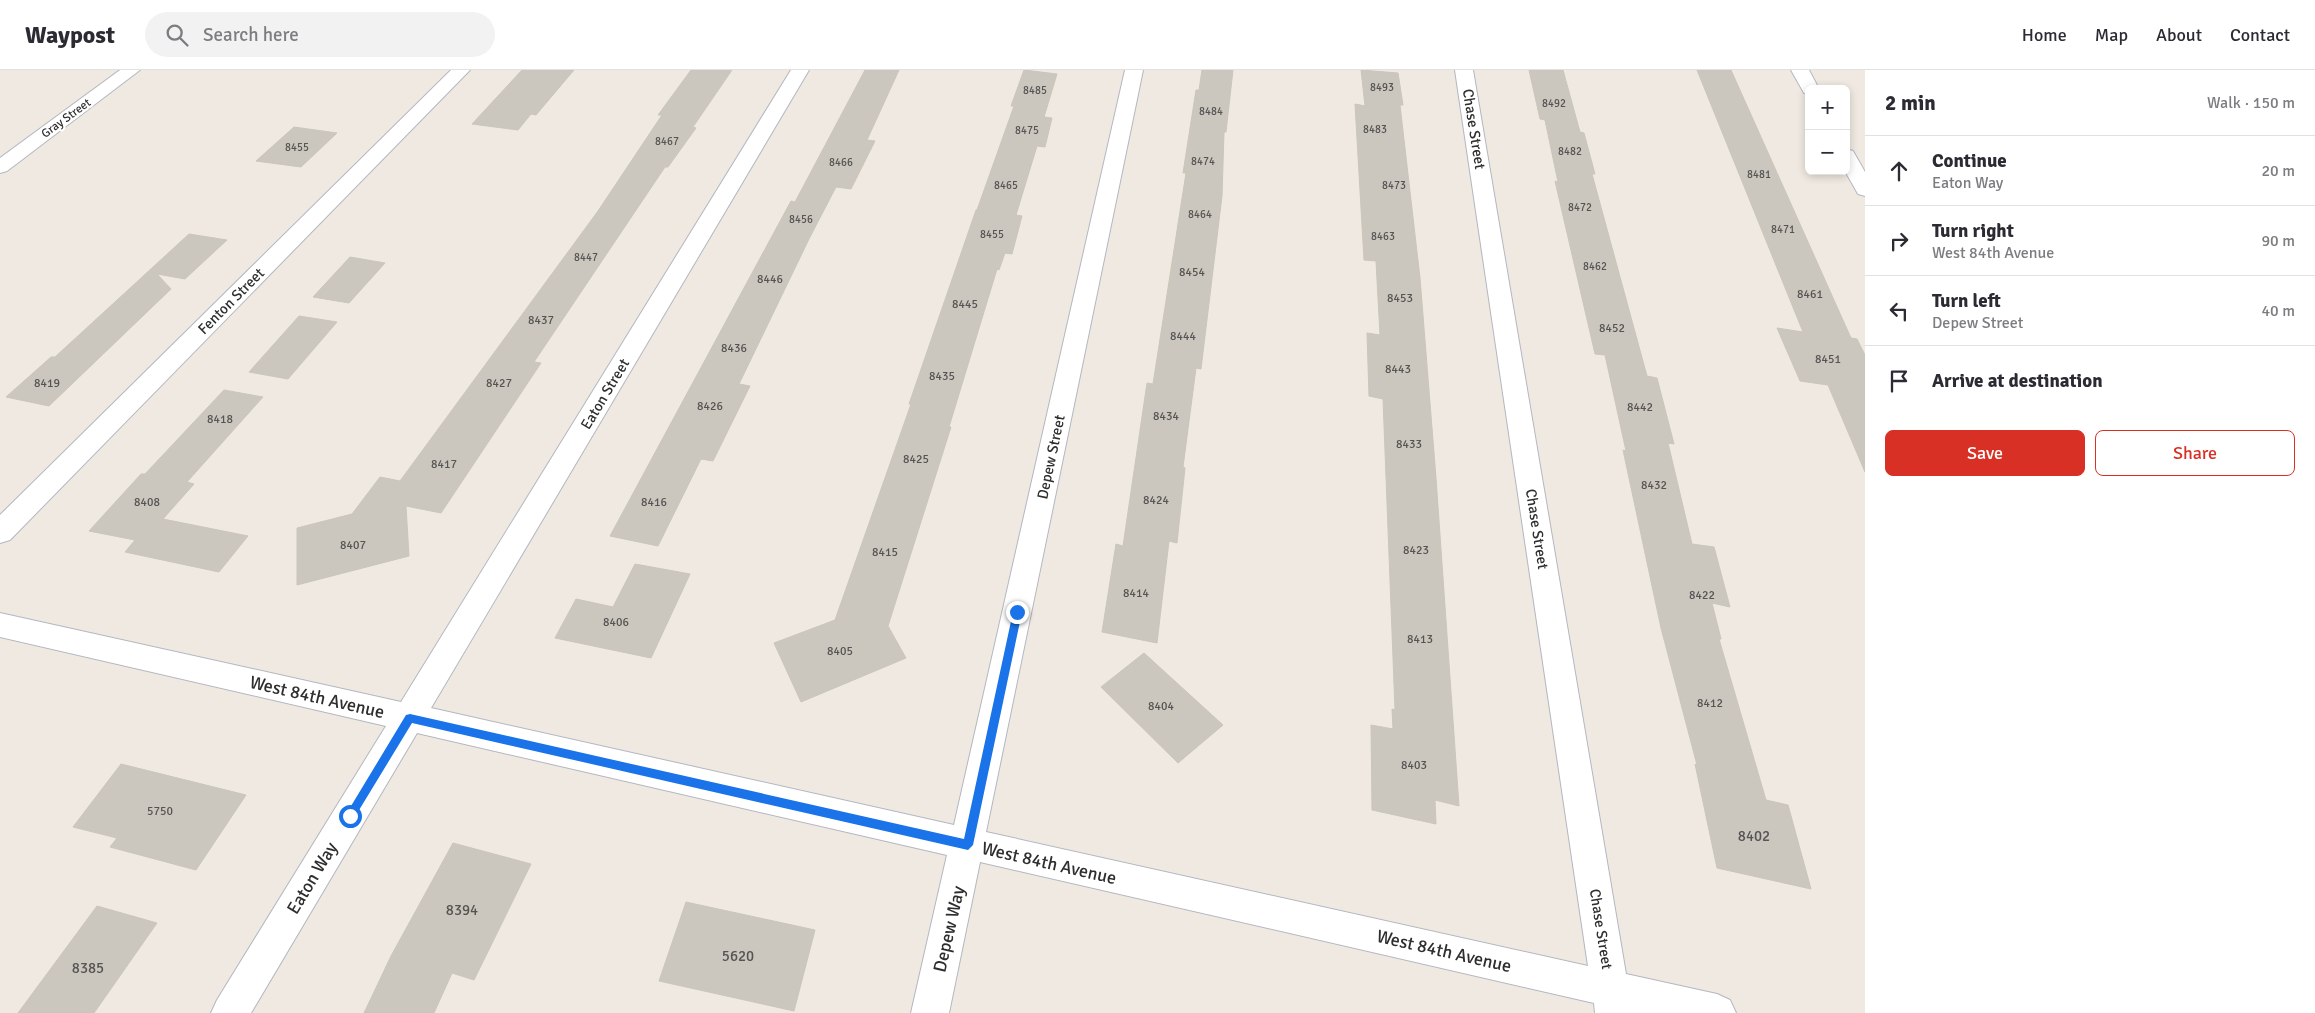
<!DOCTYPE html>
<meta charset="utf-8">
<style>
body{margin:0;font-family:Signika,sans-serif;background:#f2f2f3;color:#2b2b33}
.controls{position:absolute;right:15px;top:15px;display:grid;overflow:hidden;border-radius:8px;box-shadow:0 2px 8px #0003}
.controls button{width:45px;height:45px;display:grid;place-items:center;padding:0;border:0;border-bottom:1px solid #e1e1e2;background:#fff;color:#2b2b33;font:25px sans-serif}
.stop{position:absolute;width:15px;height:15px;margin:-11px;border:4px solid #1a73e8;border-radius:50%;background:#fff}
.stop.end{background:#1a73e8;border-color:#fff;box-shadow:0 1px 5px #0008}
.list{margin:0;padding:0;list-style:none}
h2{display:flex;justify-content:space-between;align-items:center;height:65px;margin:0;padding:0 20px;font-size:21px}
h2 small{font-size:16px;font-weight:400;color:#7c7c81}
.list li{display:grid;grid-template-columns:32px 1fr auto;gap:15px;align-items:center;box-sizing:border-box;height:70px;padding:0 20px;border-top:1px solid #e1e1e2}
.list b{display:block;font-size:19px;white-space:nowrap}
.list p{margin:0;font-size:16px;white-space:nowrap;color:#7c7c81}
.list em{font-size:16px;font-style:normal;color:#7c7c81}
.actions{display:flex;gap:10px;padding:15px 20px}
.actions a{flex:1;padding:11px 0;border:1px solid #d93025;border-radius:8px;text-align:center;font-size:18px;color:#d93025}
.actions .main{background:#d93025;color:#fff}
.icon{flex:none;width:28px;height:28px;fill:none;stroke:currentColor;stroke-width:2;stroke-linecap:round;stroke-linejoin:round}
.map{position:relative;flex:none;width:1865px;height:943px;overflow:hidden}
header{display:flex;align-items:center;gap:30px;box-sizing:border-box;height:70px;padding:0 25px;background:#fff;border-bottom:1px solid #e1e1e2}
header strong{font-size:24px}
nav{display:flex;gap:28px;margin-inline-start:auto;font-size:18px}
.search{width:350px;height:45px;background:#f2f2f3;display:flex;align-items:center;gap:12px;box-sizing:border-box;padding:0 18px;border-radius:28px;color:#7c7c81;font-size:19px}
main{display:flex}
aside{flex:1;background:#fff}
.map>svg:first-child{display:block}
</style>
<header>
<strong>Waypost</strong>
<div class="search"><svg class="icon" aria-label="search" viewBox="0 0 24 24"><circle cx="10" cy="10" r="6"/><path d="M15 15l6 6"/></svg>Search here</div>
<nav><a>Home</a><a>Map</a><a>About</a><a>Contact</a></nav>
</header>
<main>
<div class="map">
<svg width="1865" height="943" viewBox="0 0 1865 943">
<rect width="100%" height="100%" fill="#efe9e1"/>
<g fill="#cbc7bf" stroke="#cbc5ba">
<polygon points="522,0 574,0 536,45 531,44 518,60 472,54"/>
<polygon points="691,0 732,0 693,57 696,58 668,97 665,97 534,292 541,293 441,443 406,436 409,486 297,515 297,458 352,444 380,407 400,411 598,141 662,45 658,45"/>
<polygon points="865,0 899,0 867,70 875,71 851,119 836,117 810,167 739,314 750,316 713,391 701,389 658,476 610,466 791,131 795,132"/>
<polygon points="1024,0 1057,4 1044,47 1052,48 1045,77 1037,76 1016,145 1022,146 1012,184 1005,183 999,200 997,199 949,357 951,357 888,556 906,588 801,632 774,573 835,550 911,334 909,334 976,140 977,140 1014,36 1011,36"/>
<polygon points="1202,0 1233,0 1226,62 1224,62 1222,126 1201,299 1196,298 1183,397 1185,398 1177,473 1169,471 1157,573 1102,562 1116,474 1123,476 1147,313 1153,314 1186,103 1183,103 1196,20 1199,20"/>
<polygon points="1361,0 1398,3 1403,35 1400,35 1420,208 1436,408 1459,736 1435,730 1436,754 1372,740 1371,655 1393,659 1392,639 1395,640 1383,329 1369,326 1367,263 1380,265 1376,191 1364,190 1355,34 1365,36"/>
<polygon points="1529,0 1563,0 1580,62 1584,63 1595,104 1592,104 1647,306 1657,308 1674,374 1668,373 1692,474 1714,477 1730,537 1712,533 1721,569 1719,569 1766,730 1788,735 1811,819 1717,798 1695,694 1697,695 1661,558 1623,380 1626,381 1605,285 1595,284 1555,111 1558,112 1545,50 1540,49"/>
<polygon points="1697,0 1731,0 1851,268 1857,269 1865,285 1865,402 1828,315 1800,311 1777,258 1803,262"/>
<polygon points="294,57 337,63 301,97 256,91"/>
<polygon points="189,164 227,170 185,209 157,204 171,219 49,336 6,327 51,287 55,287"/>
<polygon points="350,187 385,193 349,233 313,227"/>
<polygon points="299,246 337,252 288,309 249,302"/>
<polygon points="224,320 263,327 187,412 194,414 163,449 248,466 219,502 125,482 135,470 89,461 141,404 145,404"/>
<polygon points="635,494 690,504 651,588 555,568 576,529 613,537"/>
<polygon points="1144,583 1223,655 1178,693 1101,617"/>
<polygon points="121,694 246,725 196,800 110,777 117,768 73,757"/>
<polygon points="453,773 531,794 474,910 452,903 434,943 364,943 391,886"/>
<polygon points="686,832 815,860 794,941 659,911"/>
<polygon points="97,836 157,853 94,943 18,943"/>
</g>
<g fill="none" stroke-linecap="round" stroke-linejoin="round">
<defs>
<g id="minor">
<polygon points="120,0 140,0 7,101 0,103 0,88"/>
<polygon points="451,0 470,0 10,470 0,473 0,445"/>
<polygon points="791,0 809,0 431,638 954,755 1125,0 1143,0 986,762 1588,896 1455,0 1473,0 1626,904 1717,924 1730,930 1736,943 1595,943 1594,933 980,792 949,943 911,943 947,785 417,663 251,943 211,943 217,930 386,656 0,567 0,543 401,632"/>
<polygon points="1791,0 1809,0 1819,19 1809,19 1809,24 1804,23"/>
<polygon points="1846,79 1853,81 1865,102 1865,126 1858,124 1845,101"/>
</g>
</defs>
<use href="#minor" stroke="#b4b7c1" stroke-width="2"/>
<use href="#minor" fill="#fff" fill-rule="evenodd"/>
</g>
<polygon fill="#1a73e8" points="1017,539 1022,542 973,775 968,780 412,653 353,750 346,750 345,746 406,645 410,644 964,769 1013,542"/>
<g text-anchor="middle" stroke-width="4.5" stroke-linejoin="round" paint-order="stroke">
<g font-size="11" fill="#555452">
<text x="1382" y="21">8493</text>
<text x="1035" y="24">8485</text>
<text x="1554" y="37">8492</text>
<text x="1211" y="45">8484</text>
<text x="1375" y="63">8483</text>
<text x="1027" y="64">8475</text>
<text x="667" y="75">8467</text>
<text x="297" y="81">8455</text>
<text x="1570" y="85">8482</text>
<text x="1203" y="95">8474</text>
<text x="841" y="96">8466</text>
<text x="1759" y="108">8481</text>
<text x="1006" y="119">8465</text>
<text x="1394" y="119">8473</text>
<text x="1580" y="141">8472</text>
<text x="1200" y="148">8464</text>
<text x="801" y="153">8456</text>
<text x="1783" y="163">8471</text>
<text x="992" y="168">8455</text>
<text x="1383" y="170">8463</text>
<text x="586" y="191">8447</text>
<text x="1595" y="200">8462</text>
</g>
<g font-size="12" fill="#2e2e2e" stroke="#fff">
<text transform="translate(66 48) rotate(-36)" y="4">Gray Street</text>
</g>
<g font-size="12" fill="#555452">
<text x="1192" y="206">8454</text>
<text x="770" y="213">8446</text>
<text x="1810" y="228">8461</text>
<text x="1400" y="232">8453</text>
<text x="965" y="238">8445</text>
<text x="541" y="254">8437</text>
<text x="1612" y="262">8452</text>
<text x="1183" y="270">8444</text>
<text x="734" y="282">8436</text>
<text x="1828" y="293">8451</text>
<text x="1398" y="303">8443</text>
<text x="942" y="310">8435</text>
<text x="47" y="317">8419</text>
<text x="499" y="317">8427</text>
<text x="710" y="340">8426</text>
<text x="1640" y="341">8442</text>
<text x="1166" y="350">8434</text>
<text x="220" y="353">8418</text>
<text x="1409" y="378">8433</text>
<text x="916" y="393">8425</text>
<text x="444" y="398">8417</text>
<text x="1654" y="419">8432</text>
<text x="1156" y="434">8424</text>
<text x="147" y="436">8408</text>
<text x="654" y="436">8416</text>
<text x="353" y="479">8407</text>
<text x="1416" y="484">8423</text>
<text x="885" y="486">8415</text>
<text x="1136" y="527">8414</text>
<text x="1702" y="529">8422</text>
<text x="616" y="556">8406</text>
<text x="1420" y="573">8413</text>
<text x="840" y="585">8405</text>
<text x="1710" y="637">8412</text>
<text x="1161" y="640">8404</text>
<text x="1414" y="699">8403</text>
<text x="160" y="745">5750</text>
</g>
<g font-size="15" fill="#2e2e2e" stroke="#fff">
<text transform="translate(1474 59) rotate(81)" y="5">Chase Street</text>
<text transform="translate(231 231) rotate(-45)" y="5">Fenton Street</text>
<text transform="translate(605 324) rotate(-59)" y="5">Eaton Street</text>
<text transform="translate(1051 387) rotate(-78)" y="5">Depew Street</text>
<text transform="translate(1537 459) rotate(81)" y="5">Chase Street</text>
<text transform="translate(1601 859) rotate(81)" y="5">Chase Street</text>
</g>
<g font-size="15" fill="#555452">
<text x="1754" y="771">8402</text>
<text x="462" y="845">8394</text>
<text x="738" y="891">5620</text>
<text x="88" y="903">8385</text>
</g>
<g font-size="18" fill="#2e2e2e" stroke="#fff">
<text transform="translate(317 627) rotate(13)" y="6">West 84th Avenue</text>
<text transform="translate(1049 793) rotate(13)" y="6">West 84th Avenue</text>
<text transform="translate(312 808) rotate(-59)" y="6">Eaton Way</text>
<text transform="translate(949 859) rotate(-77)" y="6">Depew Way</text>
<text transform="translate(1444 881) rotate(13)" y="6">West 84th Avenue</text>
</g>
</g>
</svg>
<div class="controls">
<button>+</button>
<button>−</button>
</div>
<div class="stop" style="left:350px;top:746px"></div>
<div class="stop end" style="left:1017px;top:542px"></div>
</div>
<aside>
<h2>2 min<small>Walk · 150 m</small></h2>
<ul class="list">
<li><svg class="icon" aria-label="ahead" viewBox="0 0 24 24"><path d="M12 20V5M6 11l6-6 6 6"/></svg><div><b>Continue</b><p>Eaton Way</p></div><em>20 m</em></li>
<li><svg class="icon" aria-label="right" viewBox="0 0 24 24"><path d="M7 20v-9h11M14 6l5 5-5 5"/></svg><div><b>Turn right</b><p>West 84th Avenue</p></div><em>90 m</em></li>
<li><svg class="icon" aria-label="left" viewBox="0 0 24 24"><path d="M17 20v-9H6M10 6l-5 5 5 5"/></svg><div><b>Turn left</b><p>Depew Street</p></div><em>40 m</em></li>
<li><svg class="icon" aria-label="arrive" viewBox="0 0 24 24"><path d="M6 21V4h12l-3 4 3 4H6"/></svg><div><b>Arrive at destination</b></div></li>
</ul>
<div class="actions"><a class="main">Save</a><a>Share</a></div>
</aside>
</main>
